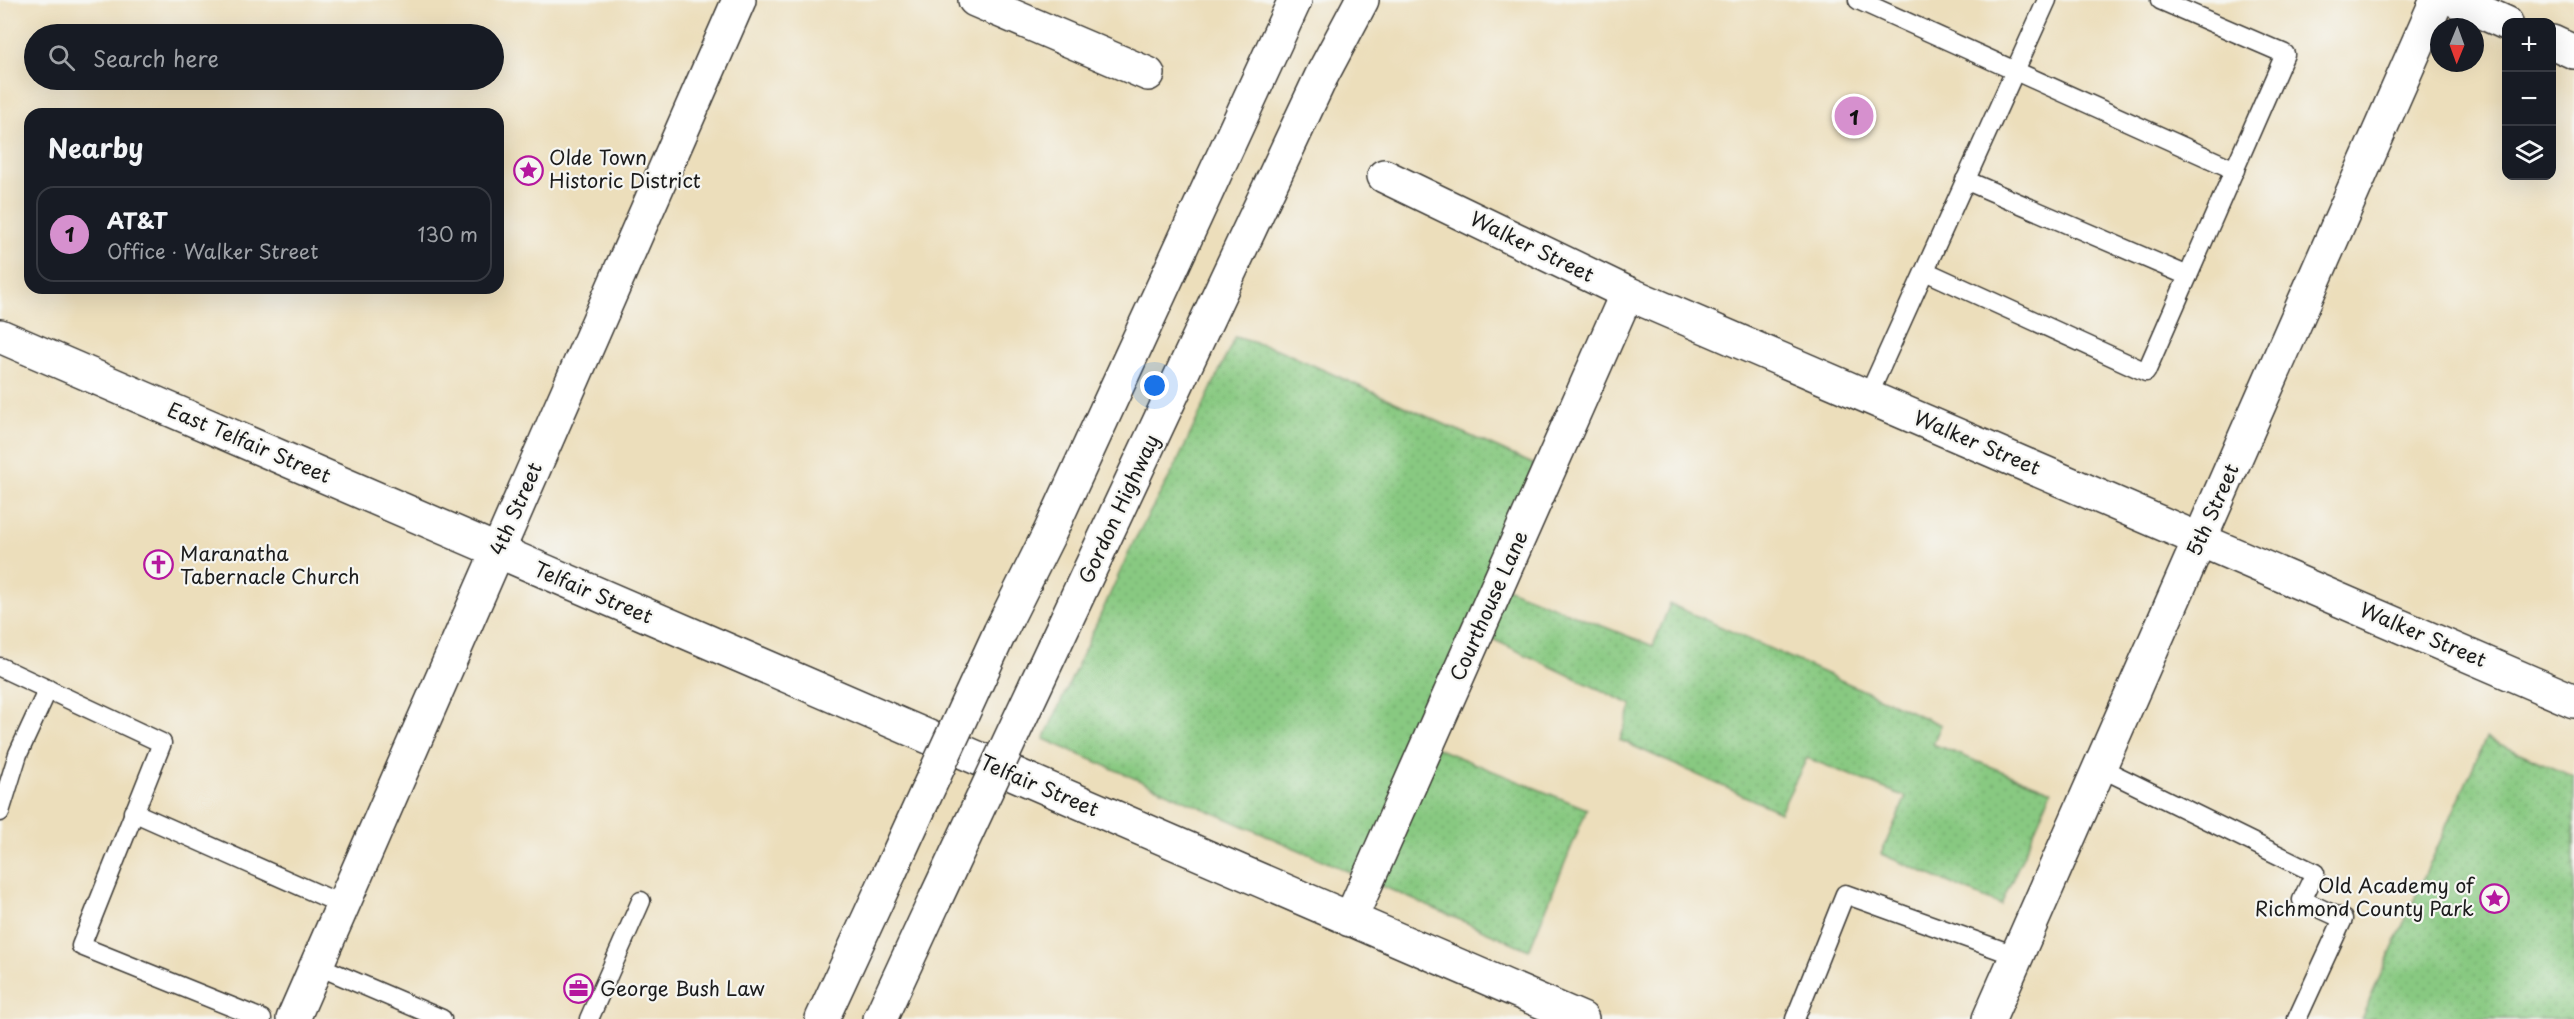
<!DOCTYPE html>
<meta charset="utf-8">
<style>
body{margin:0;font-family:"Playpen Sans",sans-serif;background:#20242c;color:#f1f3f6}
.controls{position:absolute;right:18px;top:18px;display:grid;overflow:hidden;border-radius:12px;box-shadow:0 6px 24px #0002}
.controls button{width:54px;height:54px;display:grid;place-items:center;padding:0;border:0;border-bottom:2px solid #363941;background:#171b24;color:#f1f3f6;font:30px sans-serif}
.compass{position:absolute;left:2430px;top:18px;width:54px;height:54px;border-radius:50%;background:#171b24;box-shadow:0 6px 24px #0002;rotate:181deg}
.you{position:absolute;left:1155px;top:386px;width:21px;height:21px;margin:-15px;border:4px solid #fff;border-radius:50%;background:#1a73e8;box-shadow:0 0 0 9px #1a73e833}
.badge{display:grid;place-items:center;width:39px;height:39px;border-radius:50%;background:#d690ce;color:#111;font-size:20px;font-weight:700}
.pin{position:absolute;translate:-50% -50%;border:3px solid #fff;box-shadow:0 2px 6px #0006}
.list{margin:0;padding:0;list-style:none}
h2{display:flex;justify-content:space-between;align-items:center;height:78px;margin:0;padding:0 24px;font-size:26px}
h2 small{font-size:20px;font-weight:400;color:#9ea1a6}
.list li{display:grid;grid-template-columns:39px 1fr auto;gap:18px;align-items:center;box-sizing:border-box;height:96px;margin:0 12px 12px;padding:0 12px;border:2px solid #363941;border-radius:18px}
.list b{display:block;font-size:22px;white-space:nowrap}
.list p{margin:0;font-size:20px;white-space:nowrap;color:#9ea1a6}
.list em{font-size:20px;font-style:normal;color:#9ea1a6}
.icon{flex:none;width:33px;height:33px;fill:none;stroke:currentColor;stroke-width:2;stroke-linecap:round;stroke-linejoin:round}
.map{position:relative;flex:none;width:2574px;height:1019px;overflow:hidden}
.search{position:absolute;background:#171b24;box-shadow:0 6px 24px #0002;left:24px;top:24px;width:480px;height:66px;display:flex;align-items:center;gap:15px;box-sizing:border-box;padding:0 21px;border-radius:33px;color:#9ea1a6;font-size:22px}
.panel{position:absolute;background:#171b24;box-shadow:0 6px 24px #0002;left:24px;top:108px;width:480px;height:186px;border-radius:18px}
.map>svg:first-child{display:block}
</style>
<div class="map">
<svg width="2574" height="1019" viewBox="0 0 2574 1019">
<defs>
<pattern id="park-dots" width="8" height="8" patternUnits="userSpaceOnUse" patternTransform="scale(1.5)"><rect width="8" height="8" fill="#88c981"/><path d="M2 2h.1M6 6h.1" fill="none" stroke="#75ac6f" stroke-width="1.8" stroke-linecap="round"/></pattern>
</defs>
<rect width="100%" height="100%" fill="#f6f6f2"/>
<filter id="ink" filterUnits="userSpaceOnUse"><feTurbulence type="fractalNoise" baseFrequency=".0167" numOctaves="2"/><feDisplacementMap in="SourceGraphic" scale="12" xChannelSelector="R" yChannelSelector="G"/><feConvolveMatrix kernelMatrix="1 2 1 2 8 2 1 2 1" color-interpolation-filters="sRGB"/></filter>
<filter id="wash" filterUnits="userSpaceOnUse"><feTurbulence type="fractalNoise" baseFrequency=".008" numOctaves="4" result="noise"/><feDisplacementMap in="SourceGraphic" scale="24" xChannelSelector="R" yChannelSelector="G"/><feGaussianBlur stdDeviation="1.35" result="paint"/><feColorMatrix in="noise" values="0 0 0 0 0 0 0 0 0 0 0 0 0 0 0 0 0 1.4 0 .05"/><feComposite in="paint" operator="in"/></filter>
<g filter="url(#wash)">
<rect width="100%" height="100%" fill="#ecdebb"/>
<g fill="url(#park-dots)" stroke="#52724e" stroke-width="1.5">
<polygon points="1235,337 1277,349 1535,465 1486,580 1653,646 1670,604 1941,725 1933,744 2052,791 2001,905 1881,854 1906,797 1807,758 1780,812 1620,740 1632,705 1465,626 1414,739 1587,809 1529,950 1044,739 1134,541 1176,465"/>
<polygon points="2486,738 2574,777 2574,1019 2361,1019"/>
</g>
</g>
<g filter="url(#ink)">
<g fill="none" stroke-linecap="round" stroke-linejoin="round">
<defs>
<g id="lane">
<polyline points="1858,0 2235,170"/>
<polyline points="1965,180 2188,276"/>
<polyline points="1925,271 2146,372 2285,54 2160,0"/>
<polyline points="1868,396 2047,0"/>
<polyline points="0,667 162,743 81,946 262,1019"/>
<polyline points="2099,767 2315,873 2302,900 2343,919 2297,1019"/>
<polyline points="0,812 18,754 48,689"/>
<polyline points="133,812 343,905"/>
<polyline points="316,965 442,1019"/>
<polyline points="589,1019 641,901"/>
<polyline points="1795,1019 1845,894 2017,956"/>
</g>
<g id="street">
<polyline points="975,0 1148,74"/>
<polyline points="2455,0 2506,23"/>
<polyline points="2552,42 2574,52"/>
<polyline points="1384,176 1627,293 2574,701"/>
<polyline points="1350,920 1627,293"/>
<polyline points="293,1019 739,0"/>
</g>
<g id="secondary">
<polyline points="0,336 1582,1019"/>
<polyline points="1989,1019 2437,0"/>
</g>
<g id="highway">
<polyline points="1000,632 1050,532 1295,0"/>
<polyline points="1054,646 1321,77 1362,0"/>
<polyline points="822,1019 890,872"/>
<polyline points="880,1019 935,900"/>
</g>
</defs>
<use href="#lane" stroke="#3b3934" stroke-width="21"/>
<use href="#street" stroke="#3b3934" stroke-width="36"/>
<use href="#secondary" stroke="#3b3934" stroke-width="36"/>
<use href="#highway" stroke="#3b3934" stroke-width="36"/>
<use href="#lane" stroke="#fff" stroke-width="18"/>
<use href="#street" stroke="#fff" stroke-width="33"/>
<use href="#secondary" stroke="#fff" stroke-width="33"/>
<use href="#highway" stroke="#fff" stroke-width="33"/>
<defs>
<g id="highway-bridge">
<polyline points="890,872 1000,632"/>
<polyline points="935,900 1054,646"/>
</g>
</defs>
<use href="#highway-bridge" stroke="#3b3934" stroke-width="36" stroke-linecap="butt"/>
<use href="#highway-bridge" stroke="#fff" stroke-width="33"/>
</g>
</g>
<defs>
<symbol id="sight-ring" viewBox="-11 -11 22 22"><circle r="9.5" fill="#f6f6f2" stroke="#b5179e" stroke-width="1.5"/><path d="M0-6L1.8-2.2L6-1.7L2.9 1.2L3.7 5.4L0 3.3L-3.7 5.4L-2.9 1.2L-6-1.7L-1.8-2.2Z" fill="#b5179e"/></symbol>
<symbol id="church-ring" viewBox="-11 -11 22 22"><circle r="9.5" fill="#f6f6f2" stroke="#b5179e" stroke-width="1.5"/><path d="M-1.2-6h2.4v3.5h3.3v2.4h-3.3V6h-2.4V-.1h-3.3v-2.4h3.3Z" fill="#b5179e"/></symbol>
<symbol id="office-ring" viewBox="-11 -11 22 22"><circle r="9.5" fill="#f6f6f2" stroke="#b5179e" stroke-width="1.5"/><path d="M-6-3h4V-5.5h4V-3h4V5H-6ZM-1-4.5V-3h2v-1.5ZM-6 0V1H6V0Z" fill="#b5179e"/></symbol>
</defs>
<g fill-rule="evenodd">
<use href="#sight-ring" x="512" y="154" width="33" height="33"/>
<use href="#church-ring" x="142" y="548" width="33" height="33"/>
<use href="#sight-ring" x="2478" y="882" width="33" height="33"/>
<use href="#office-ring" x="562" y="972" width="33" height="33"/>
</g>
<g text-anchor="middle" stroke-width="4.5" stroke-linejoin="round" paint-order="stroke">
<g font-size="20" fill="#1c1c1c" stroke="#f6f6f2" text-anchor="start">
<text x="549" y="165">Olde Town<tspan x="549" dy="23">Historic District</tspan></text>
<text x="180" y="561">Maranatha<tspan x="180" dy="23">Tabernacle Church</tspan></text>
<text x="2474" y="893" text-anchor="end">Old Academy of<tspan x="2474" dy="23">Richmond County Park</tspan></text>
<text x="600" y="996">George Bush Law</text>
</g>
<g font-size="20" fill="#1c1c1c" stroke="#f6f6f2">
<text transform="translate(1532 247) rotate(26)" y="7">Walker Street</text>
<text transform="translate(249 443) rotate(23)" y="7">East Telfair Street</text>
<text transform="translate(1977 443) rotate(23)" y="7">Walker Street</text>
<text transform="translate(516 509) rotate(-66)" y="7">4th Street</text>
<text transform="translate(1119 509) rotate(-65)" y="7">Gordon Highway</text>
<text transform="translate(2213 510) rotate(-66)" y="7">5th Street</text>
<text transform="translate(593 593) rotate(23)" y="7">Telfair Street</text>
<text transform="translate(1489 606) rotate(-66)" y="7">Courthouse Lane</text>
<text transform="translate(2423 635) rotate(23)" y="7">Walker Street</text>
<text transform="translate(1039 786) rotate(23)" y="7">Telfair Street</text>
</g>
</g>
</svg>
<div class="controls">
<button>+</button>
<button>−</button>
<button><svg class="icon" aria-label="layers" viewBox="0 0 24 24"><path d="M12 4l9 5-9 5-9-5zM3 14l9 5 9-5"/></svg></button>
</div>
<svg class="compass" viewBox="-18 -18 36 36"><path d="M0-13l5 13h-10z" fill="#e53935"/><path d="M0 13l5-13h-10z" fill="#9ea1a6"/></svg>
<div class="you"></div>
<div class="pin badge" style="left:1854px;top:116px">1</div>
<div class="search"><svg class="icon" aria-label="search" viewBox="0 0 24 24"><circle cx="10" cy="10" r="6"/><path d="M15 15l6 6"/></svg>Search here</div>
<section class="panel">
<h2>Nearby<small></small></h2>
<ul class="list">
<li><span class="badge">1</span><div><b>AT&amp;T</b><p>Office · Walker Street</p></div><em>130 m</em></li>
</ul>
</section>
</div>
